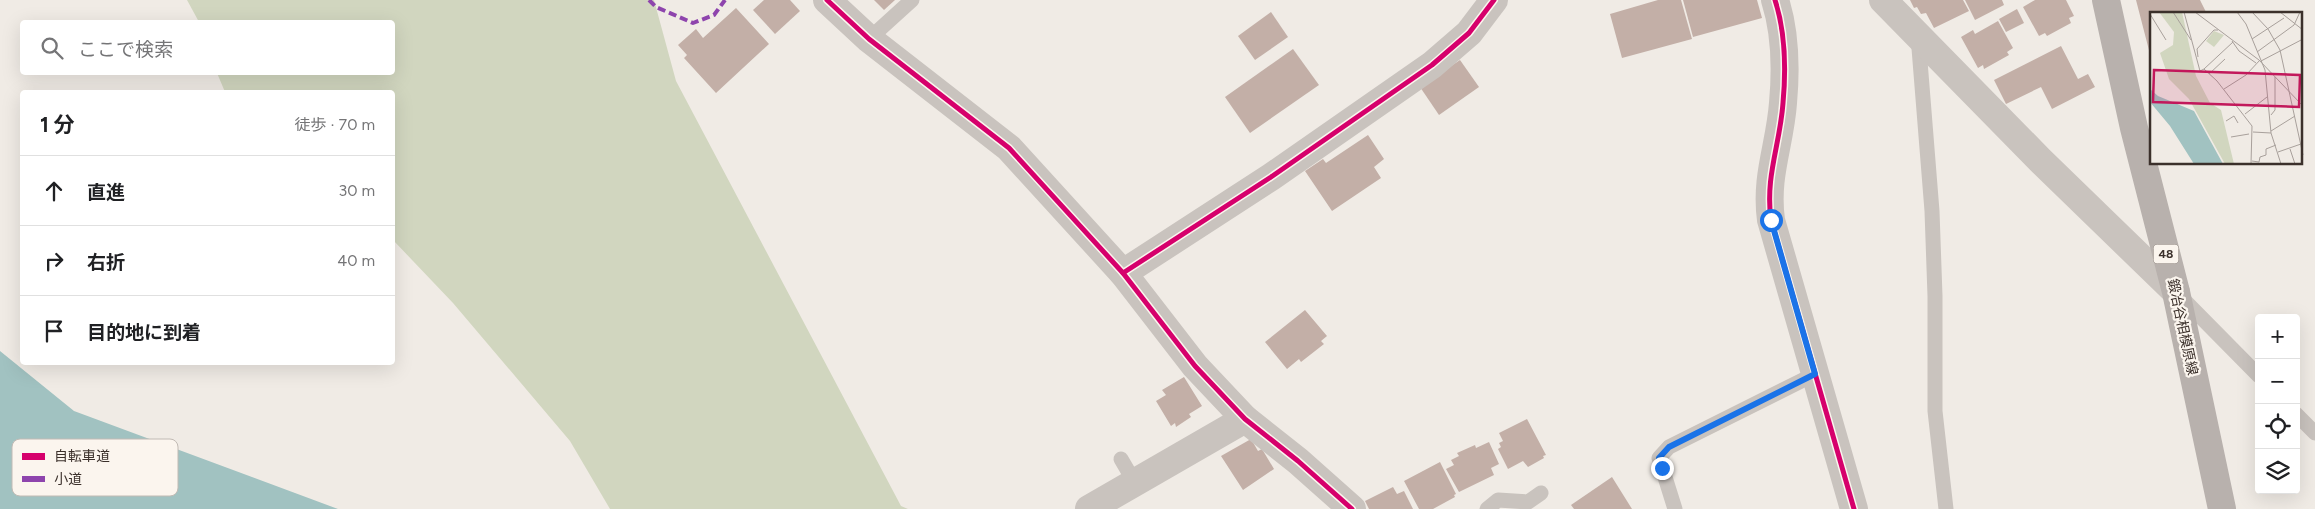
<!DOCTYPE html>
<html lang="ja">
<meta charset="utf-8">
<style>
body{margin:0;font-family:Figtree,"Noto Sans JP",sans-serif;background:#f6f6f6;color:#202124}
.controls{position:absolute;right:15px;bottom:15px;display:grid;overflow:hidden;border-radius:5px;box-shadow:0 5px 20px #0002}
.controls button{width:45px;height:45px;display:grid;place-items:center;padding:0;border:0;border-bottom:1px solid #e0e0e0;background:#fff;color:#202124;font:25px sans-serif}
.stop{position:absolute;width:15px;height:15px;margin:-11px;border:4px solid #1a73e8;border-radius:50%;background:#fff}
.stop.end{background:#1a73e8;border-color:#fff;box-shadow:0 1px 5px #0008}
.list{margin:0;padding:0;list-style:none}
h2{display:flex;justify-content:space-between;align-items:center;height:65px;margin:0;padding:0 20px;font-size:21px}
h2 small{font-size:16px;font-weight:400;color:#757577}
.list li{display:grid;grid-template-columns:32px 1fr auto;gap:15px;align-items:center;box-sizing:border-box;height:70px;padding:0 20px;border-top:1px solid #e0e0e0}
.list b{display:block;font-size:19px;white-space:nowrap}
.list em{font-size:16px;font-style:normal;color:#757577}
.icon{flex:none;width:28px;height:28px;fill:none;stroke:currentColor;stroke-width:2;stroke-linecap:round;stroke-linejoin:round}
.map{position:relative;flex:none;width:2315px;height:509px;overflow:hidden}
.search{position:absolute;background:#fff;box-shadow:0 5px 20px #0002;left:20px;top:20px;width:375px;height:55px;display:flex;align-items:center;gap:12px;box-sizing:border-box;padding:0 18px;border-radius:5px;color:#757577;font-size:19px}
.panel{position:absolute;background:#fff;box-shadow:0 5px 20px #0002;left:20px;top:90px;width:375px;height:275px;border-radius:5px}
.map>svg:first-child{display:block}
</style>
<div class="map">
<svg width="2315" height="509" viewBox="0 0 2315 509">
<rect width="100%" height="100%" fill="#f0ebe5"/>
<polygon fill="#d1d6bf" points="187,0 654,0 676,81 901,506 908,509 610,509 570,441 453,303 393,240 392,92 225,92 217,73 392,72 392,22 199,22"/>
<polygon fill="#a1c2c1" points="0,351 74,411 338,509 0,509"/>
<g fill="#c3afa7">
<polygon points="764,0 790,0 800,11 775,34 753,10"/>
<polygon points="874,0 895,0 884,10"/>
<polygon points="1658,0 1681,0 1692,39 1622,58 1610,14"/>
<polygon points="1683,0 1757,0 1762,18 1693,37"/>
<polygon points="1910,0 1963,0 1969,11 1934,28 1926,13 1921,14 1917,7 1914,8"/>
<polygon points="1965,0 2002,0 2004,5 1975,20"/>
<polygon points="2035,0 2066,0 2074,16 2069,18 2071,23 2047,36 2045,33 2039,36 2023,7"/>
<polygon points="2136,0 2200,0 2207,14 2151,14 2151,58"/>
<polygon points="736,8 769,44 716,93 684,58 687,55 678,45 696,29 703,38"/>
<polygon points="2017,9 2024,23 2006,32 1999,19"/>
<polygon points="1271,12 1288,37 1255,60 1238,36"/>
<polygon points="1998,21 2013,48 2007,52 2009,55 1984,69 1983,65 1978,68 1961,37 1973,30 1975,34"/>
<polygon points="2061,46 2078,79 2088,74 2095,87 2052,109 2041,87 2006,104 1994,80"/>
<polygon points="1293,49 1319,85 1250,133 1225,97"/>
<polygon points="1460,60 1479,87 1439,115 1420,87"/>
<polygon points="1368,135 1384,159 1374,167 1381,178 1332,211 1305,171 1323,159 1326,163"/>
<polygon points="1305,310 1327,336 1321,341 1324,344 1301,362 1299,359 1287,369 1265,342"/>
<polygon points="1184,377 1202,406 1189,414 1191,417 1176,427 1175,423 1171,426 1156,401 1166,395 1162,390"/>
<polygon points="1527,419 1546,455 1543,456 1544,458 1528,467 1523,461 1508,469 1498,449 1501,447 1499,443 1503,441 1499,433"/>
<polygon points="1251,439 1258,451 1262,449 1274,469 1243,490 1221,456"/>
<polygon points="1489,442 1499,464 1491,468 1494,475 1459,492 1446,469 1454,465 1451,460 1459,456 1457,453 1475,445 1476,448"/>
<polygon points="1440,462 1456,494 1454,495 1455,497 1433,509 1419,509 1404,481"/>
<polygon points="1612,477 1632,509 1574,509 1571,505"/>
<polygon points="1393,487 1397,494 1404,491 1413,509 1369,509 1365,501"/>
</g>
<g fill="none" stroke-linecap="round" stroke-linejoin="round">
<g stroke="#c9c3be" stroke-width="15">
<polyline points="1918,36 1932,211 1935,296 1935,411 1946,509"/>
<polyline points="869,39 912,0"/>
<polyline points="2181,297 2259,376"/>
<polyline points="2296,414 2315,433"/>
<polyline points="1121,459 1135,483"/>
<polyline points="1487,509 1498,500 1528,502 1541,493"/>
<polyline points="1675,509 1659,458 1669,447 1815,374"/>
</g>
<g stroke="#c9c3be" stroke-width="28">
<polyline points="827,0 869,39 1009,148 1123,273 1195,366 1245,419 1298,461 1352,509"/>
<path d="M1775 0C1785 31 1786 70 1783 103 1780 145 1765 176 1771 220L1854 509"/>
<polyline points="1883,0 2040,160 2176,292"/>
<polyline points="1123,273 1271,177 1432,65 1469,33 1494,0"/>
<polyline points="1089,509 1245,419"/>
</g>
<polyline stroke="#b8b1ad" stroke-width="28" points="2106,0 2134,128 2176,292 2222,509"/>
<polyline stroke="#8e44ad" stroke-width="4" stroke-dasharray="8 4" stroke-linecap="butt" points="649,0 656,7 693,23 714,15 725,0"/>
<defs>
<g id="cycleway">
<polyline points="827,0 869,39 1009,148 1123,273 1195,366 1245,419 1298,461 1352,509"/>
<path d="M1775 0C1785 31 1786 70 1783 103 1780 145 1765 176 1771 220L1854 509"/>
<polyline points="1123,273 1271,177 1432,65 1469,33 1494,0"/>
</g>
</defs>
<use href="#cycleway" stroke="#fbf5ee" stroke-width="8"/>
<use href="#cycleway" stroke="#d6006c" stroke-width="5"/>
</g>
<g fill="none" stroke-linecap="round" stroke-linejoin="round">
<polyline stroke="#1a73e8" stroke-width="6" points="1662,468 1659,458 1669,447 1815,374 1771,220"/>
</g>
<g text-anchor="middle" stroke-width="4.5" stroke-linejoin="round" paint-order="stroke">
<rect fill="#fbf5ee" stroke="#756b66" stroke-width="1" x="2153.5" y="244.5" width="25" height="19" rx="4"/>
<g font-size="12" font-weight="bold" fill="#3b302b">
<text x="2166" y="258">48</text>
</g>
<g font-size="14" fill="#3b302b" stroke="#fbf5ee">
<text transform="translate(2183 327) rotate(78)" y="5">鍛冶谷相模原線</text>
</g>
</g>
<g transform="translate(2150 12)">
<rect width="152" height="152" fill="#f0ebe5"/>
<path d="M9 0H32L46 64 60 91 71 98 84 152H75L39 87 19 67 10 41 23 33 24 20ZM64 19 74 23 64 35 56 29Z" fill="#d1d6bf"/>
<path d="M0 77 8 84 44 99 73 152H44L20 114 0 90Z" fill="#a1c2c1"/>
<path fill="none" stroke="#a8a09b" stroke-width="1" d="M23 0 41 28M34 0 50 59 54 57 67 69 102 114 101 152M45 0 109 48 151 92M87 0 96 12 115 58 121 121 131 152M102 0 118 17 130 38 153 143M130 0 153 18M0 2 16 28M102 27 134 6M82 29 89 39 106 51M107 40 144 13 150 0M48 45 47 37 64 18H68M111 49 153 27M54 57 83 30M59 62 75 47M74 77 96 63 110 48M95 102 117 85M121 103 125 98V65M76 109 84 104 88 111M121 119 145 104M103 120 121 121M81 125 99 122M140 137 145 152M128 140 151 132M102 149 109 150 110 145 116 143V137L126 133"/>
<path fill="#c2185b" fill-opacity="0.15" stroke="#c2185b" stroke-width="2.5" d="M4 58 150 63 149 95 3 90Z"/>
<rect width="152" height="152" fill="none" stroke="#3b302b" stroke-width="2.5"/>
</g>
<rect x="12" y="439" width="166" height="57" rx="8" fill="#fbf5ee" stroke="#c1bab4" stroke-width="1"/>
<rect x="22" y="453" width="23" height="7" fill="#d6006c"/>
<rect x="22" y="476" width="23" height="6" fill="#8e44ad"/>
<g font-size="14" fill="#3b302b">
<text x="54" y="461">自転車道</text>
<text x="54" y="484">小道</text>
</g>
</svg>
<div class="controls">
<button>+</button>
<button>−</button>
<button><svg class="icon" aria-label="locate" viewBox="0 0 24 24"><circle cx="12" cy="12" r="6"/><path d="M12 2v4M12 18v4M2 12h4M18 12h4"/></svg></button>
<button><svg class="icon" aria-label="layers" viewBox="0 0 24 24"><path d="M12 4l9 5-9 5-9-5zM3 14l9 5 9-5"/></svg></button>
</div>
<div class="stop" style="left:1771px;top:220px"></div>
<div class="stop end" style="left:1662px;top:468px"></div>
<div class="search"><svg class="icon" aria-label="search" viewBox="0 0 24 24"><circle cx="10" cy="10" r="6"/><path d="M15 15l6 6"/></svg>ここで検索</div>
<section class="panel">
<h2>1 分<small>徒歩 · 70 m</small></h2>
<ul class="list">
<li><svg class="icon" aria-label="ahead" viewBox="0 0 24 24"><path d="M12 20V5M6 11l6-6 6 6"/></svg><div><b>直進</b></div><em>30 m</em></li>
<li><svg class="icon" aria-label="right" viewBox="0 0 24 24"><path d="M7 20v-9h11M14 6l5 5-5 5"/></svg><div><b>右折</b></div><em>40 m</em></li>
<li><svg class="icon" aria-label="arrive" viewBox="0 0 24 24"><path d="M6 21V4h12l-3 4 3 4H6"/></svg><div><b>目的地に到着</b></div></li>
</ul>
</section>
</div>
